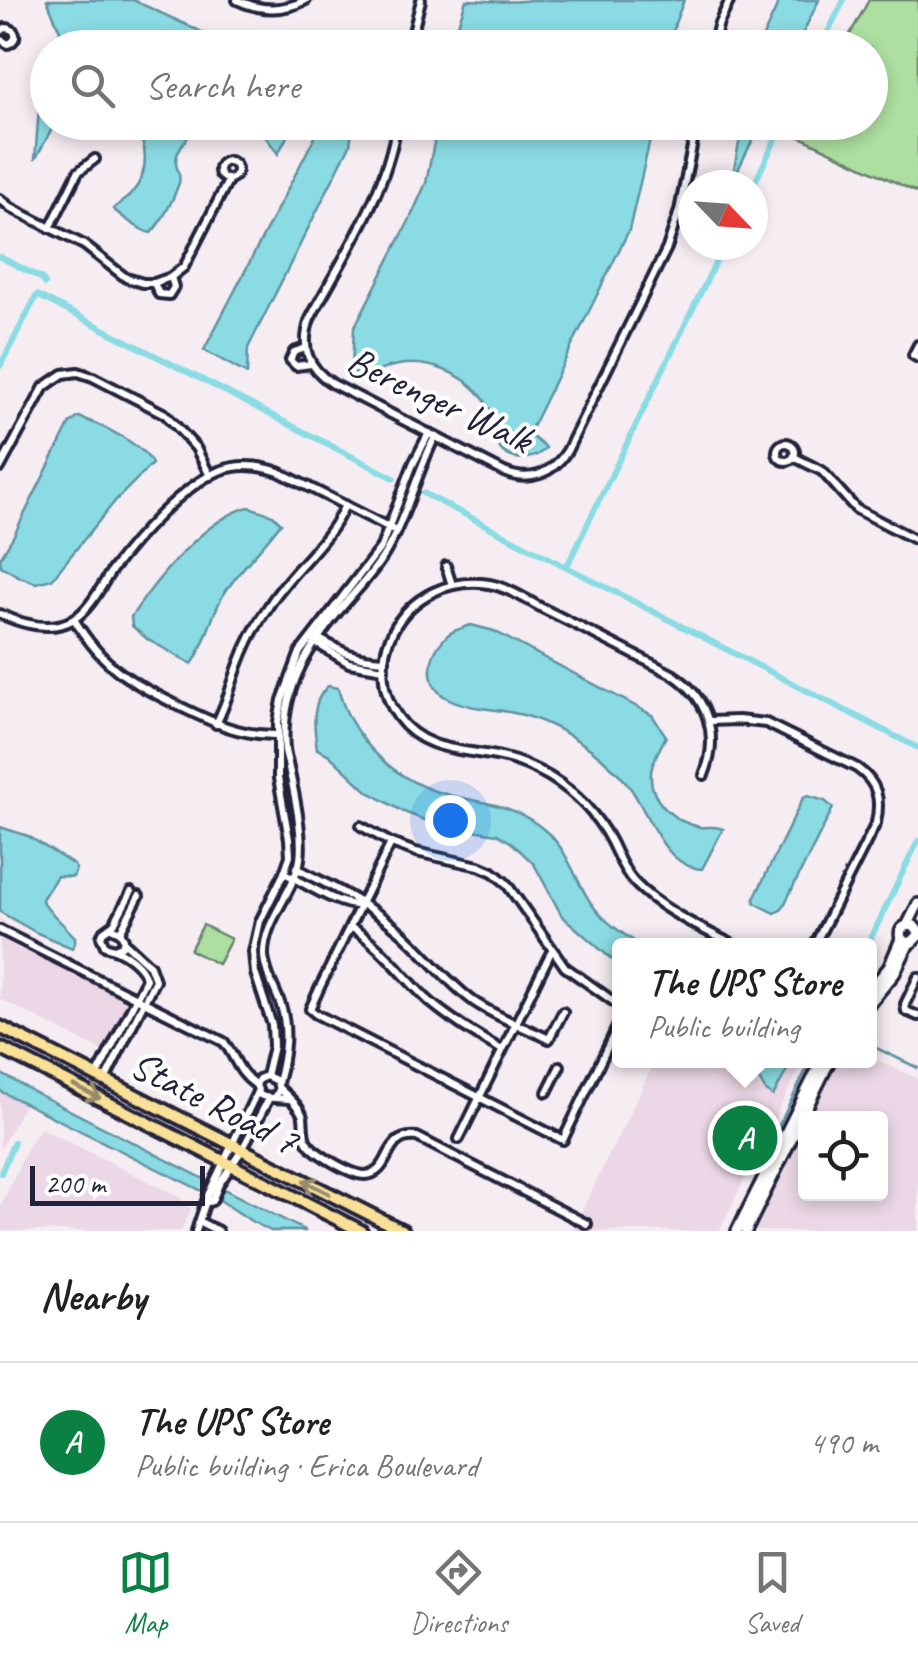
<!DOCTYPE html>
<meta charset="utf-8">
<style>
body{margin:0;font-family:Caveat,sans-serif;background:#f6f6f6;color:#202124}
.controls{position:absolute;right:30px;bottom:30px;display:grid;overflow:hidden;border-radius:10px;box-shadow:0 5px 15px #0003}
.controls button{width:90px;height:90px;display:grid;place-items:center;padding:0;border:0;border-bottom:2px solid #e0e0e0;background:#fff;color:#202124;font:50px sans-serif}
.compass{position:absolute;left:678px;top:170px;width:90px;height:90px;border-radius:50%;background:#fff;box-shadow:0 5px 15px #0003;rotate:115deg}
.scale{position:absolute;left:30px;bottom:25px;width:175px;box-sizing:border-box;padding-left:10px;border:5px solid #22223b;border-top:0;font-size:28px;line-height:35px;white-space:nowrap;color:#22223b;-webkit-text-stroke:8px #fff;paint-order:stroke}
.you{position:absolute;left:450px;top:820px;width:35px;height:35px;margin:-25px;border:8px solid #fff;border-radius:50%;background:#1a73e8;box-shadow:0 0 0 15px #1a73e833}
.badge{display:grid;place-items:center;width:65px;height:65px;border-radius:50%;background:#0b8043;color:#fff;font-size:32px;font-weight:700}
.pin{position:absolute;translate:-50% -50%;border:5px solid #fff;box-shadow:0 2px 10px #0006}
.popup{position:absolute;left:612px;top:938px;width:265px;height:130px;box-sizing:border-box;display:grid;place-content:center;border-radius:10px;background:#fff;filter:drop-shadow(0 2px 8px #0005);font-size:32px;white-space:nowrap;color:#757577}
.popup b{font-size:38px;color:#202124}
.popup::after{content:'';position:absolute;left:50%;top:100%;margin-left:-20px;border:20px solid transparent;border-top-color:#fff}
.list{margin:0;padding:0;list-style:none}
h2{display:flex;justify-content:space-between;align-items:center;height:130px;margin:0;padding:0 40px;font-size:42px}
h2 small{font-size:32px;font-weight:400;color:#757577}
.list li{display:grid;grid-template-columns:65px 1fr auto;gap:30px;align-items:center;box-sizing:border-box;height:160px;padding:0 40px;border-top:2px solid #e0e0e0}
.list b{display:block;font-size:38px;white-space:nowrap}
.list p{margin:0;font-size:32px;white-space:nowrap;color:#757577}
.list em{font-size:32px;font-style:normal;color:#757577}
.icon{flex:none;width:55px;height:55px;fill:none;stroke:currentColor;stroke-width:2;stroke-linecap:round;stroke-linejoin:round}
.map{position:relative;flex:none;width:918px;height:1231px;overflow:hidden}
.search{position:absolute;background:#fff;box-shadow:0 5px 15px #0003;left:30px;right:30px;top:30px;height:110px;display:flex;align-items:center;gap:25px;box-sizing:border-box;padding:0 35px;border-radius:55px;color:#757577;font-size:38px}
.sheet{height:290px;background:#fff}
nav{display:flex;justify-content:space-around;align-items:center;box-sizing:border-box;height:140px;border-top:2px solid #e0e0e0;background:#fff;font-size:28px;color:#757577}
nav a{display:grid;justify-items:center;gap:5px}
nav .on{color:#0b8043}
.map>svg:first-child{display:block}
</style>
<div class="map">
<svg width="918" height="1231" viewBox="0 0 918 1231">
<rect width="100%" height="100%" fill="#f6edf3"/>
<filter id="ink" filterUnits="userSpaceOnUse"><feTurbulence type="fractalNoise" baseFrequency=".01" numOctaves="2"/><feDisplacementMap in="SourceGraphic" scale="20" xChannelSelector="R" yChannelSelector="G"/><feConvolveMatrix kernelMatrix="1 2 1 2 8 2 1 2 1" color-interpolation-filters="sRGB"/></filter>
<g filter="url(#ink)">
<g fill="#ebd7e5">
<polygon points="0,918 7,926 131,991 102,1051 0,999"/>
<polygon points="870,1057 918,1079 918,1231 753,1231 805,1125 806,1194 880,1194 880,1118 809,1118 837,1061 870,1060"/>
<polygon points="655,1061 803,1061 719,1231 572,1231"/>
<polygon points="0,1092 24,1104 0,1150"/>
<polygon points="41,1128 178,1196 191,1209 181,1231 0,1231 0,1208 28,1146"/>
</g>
<g fill="#addfa0" stroke="#68806e" stroke-width="2.5">
<polygon points="869,0 918,0 918,193 796,135 803,123 870,122 870,48 843,47"/>
<polygon points="203,925 231,939 218,964 190,950"/>
</g>
<g fill="#8adbe3" stroke="#6091a0" stroke-width="2.5">
<polygon points="47,0 133,0 234,47 58,47 60,31"/>
<path d="M466 0C487 0 508 4 529 0H684L675 23 670 47H451Z"/>
<polygon points="780,0 819,0 796,47 758,47"/>
<polygon points="47,68 48,122 55,123 35,160 41,81"/>
<path d="M133 123H206C194 130 178 144 176 160 175 170 182 174 179 183 173 200 163 220 151 233 142 232 121 216 113 209 118 204 127 199 132 193 150 172 148 144 133 123Z"/>
<polygon points="249,123 294,123 278,154 262,132"/>
<polygon points="322,123 353,123 350,145 248,348 247,374 204,350"/>
<path d="M438 123H654L629 230 531 429V436L546 448C536 459 516 463 503 452 494 444 496 425 492 415 478 377 430 357 393 366 382 368 374 375 364 378L356 375 352 367 354 328 409 221 426 183Z"/>
<polygon points="743,123 761,123 731,184"/>
<path d="M79 417C100 425 144 444 152 464L116 500 52 579 36 583 20 577 1 566 0 558 13 537 70 423Z"/>
<path d="M249 507 273 515 281 523C262 549 237 571 221 599 211 618 203 650 192 664L147 639 132 626 131 617C155 581 205 518 249 507Z"/>
<path d="M471 625 494 631 652 715 666 736C661 747 652 760 651 773 649 801 674 822 700 827 708 828 714 825 723 829L702 869C663 867 649 813 629 786 623 778 615 770 608 764 589 745 555 725 530 717 504 708 472 711 447 698 424 685 428 656 444 639 450 631 462 628 471 625Z"/>
<path d="M328 686 338 688C350 735 388 775 435 791 478 805 511 799 549 834 570 854 576 883 593 906 606 923 623 934 640 945L620 946V966L616 963 562 916 534 864 512 843 497 834 435 824 404 812 367 791 328 754 317 749C314 727 310 702 328 686Z"/>
<polygon points="808,796 825,801 833,808 782,909 775,913 755,903 754,899 803,798"/>
<polygon points="0,827 28,836 74,865 76,869 73,877 57,876 42,899 43,904 75,937 75,943 72,948 37,933 0,912"/>
<polygon points="737,1061 792,1061 773,1096 765,1090 756,1074"/>
<polygon points="0,1073 34,1092 306,1231 271,1231 251,1221 220,1200 0,1091"/>
</g>
<g fill="none" stroke-linecap="round" stroke-linejoin="round">
<g stroke="#6091a0" stroke-width="2.5">
<polyline points="870,1045 918,1068"/>
<polyline points="765,1154 811,1060"/>
</g>
<g stroke="#8adbe3" stroke-width="6">
<polyline points="820,48 844,0"/>
<polyline points="753,186 784,122"/>
<polyline points="0,257 41,278 45,284"/>
<polyline points="0,366 37,295 394,478"/>
<polyline points="423,493 918,748"/>
<polyline points="567,566 724,245"/>
<polyline points="867,946 918,841"/>
<polyline points="1,1173 14,1142"/>
</g>
<defs>
<g id="street">
<path d="M237 0C260 11 282 12 306 0"/>
<path d="M0 32 5 28C17 28 19 40 8 44L0 39"/>
<polyline points="409,48 421,0"/>
<polyline points="712,48 719,23 730,0"/>
<path d="M397 122C387 193 343 257 310 319 300 348 308 368 333 384L504 472C530 483 552 474 567 451L667 248 679 211 697 122"/>
<circle cx="228" cy="170" r="9"/>
<polyline points="0,199 11,208 84,245 126,278 143,283 154,283 171,277 184,267 229,179"/>
<polyline points="50,228 78,172 95,159"/>
<polyline points="154,283 159,294 169,295 174,287 171,277"/>
<polyline points="918,345 913,355 918,358"/>
<polyline points="306,348 294,352 290,360 296,366 311,364"/>
<circle cx="786" cy="452" r="9"/>
<polyline points="794,457 822,471 856,509 918,541"/>
<polyline points="0,468 44,387 63,374 78,372 93,377 165,414 196,448 210,476"/>
<polyline points="446,566 452,585"/>
<path d="M0 614C22 624 51 633 74 619 91 608 101 586 112 570 135 539 182 486 219 471 239 463 259 465 279 472L392 529"/>
<path d="M74 619C104 669 131 682 181 707 214 723 241 736 278 735"/>
<path d="M316 637C344 653 352 658 385 660"/>
<polyline points="314,642 349,663 384,669"/>
<path d="M710 721 738 720 766 723 857 768C878 783 881 799 876 823L814 946"/>
<path d="M216 724C226 705 231 686 238 666 246 644 257 623 270 604 293 568 328 544 345 505"/>
<path d="M704 775C720 736 708 697 672 674 629 652 587 630 544 609 527 600 507 587 489 584 450 578 411 596 393 631 379 658 380 692 398 717 423 752 464 749 501 757 518 761 535 768 550 777 576 793 597 815 611 842 618 856 623 870 634 882 658 908 704 930 736 946"/>
<polyline points="361,826 391,843 416,852 479,866 493,872 506,883 565,967 620,1006"/>
<polyline points="391,843 320,987 310,1009 316,1014 563,1140 620,1021"/>
<path d="M296 868C333 887 370 905 401 932 426 954 446 981 473 1001 496 1017 524 1027 549 1039L563 1012"/>
<path d="M284 873C304 882 339 907 361 905"/>
<path d="M350 927C382 945 403 977 430 1002 453 1021 477 1036 502 1050"/>
<polyline points="111,928 120,932 124,939 122,946 114,949 105,946 101,937 103,932 114,924 131,892"/>
<path d="M0 930 224 1042C236 1058 238 1073 256 1085"/>
<polyline points="120,932 139,896"/>
<polyline points="918,977 905,1004 906,1011 918,1016"/>
<path d="M97 1076 146 979C143 966 127 954 114 949"/>
<polyline points="266,1076 273,1046 272,1025 255,973 253,952 260,921 284,873 290,856 289,839 278,778 278,722 282,700 300,652 381,547 413,464 429,433"/>
<polyline points="105,1080 155,980 150,966 124,942"/>
<path d="M278 1083C285 1055 290 1027 279 1000 273 985 265 972 264 956 263 922 291 896 299 864 306 838 291 778 285 750 280 687 310 644 349 599 363 583 377 568 387 550 407 514 417 473 435 437"/>
<path d="M279 1088C287 1096 300 1106 303 1117 304 1125 303 1133 306 1140 312 1153 352 1175 365 1175 393 1174 382 1133 417 1137L587 1224"/>
<polyline points="547,1092 560,1066"/>
<path d="M274 1097 279 1091 277 1081 266 1076 259 1079 256 1085 260 1095C268 1100 279 1097 288 1099"/>
<polyline points="459,1139 551,952"/>
<polyline points="208,1202 212,1201 219,1184 242,1150 269,1098"/>
<polyline points="200,1222 218,1231"/>
<polyline points="196,1231 208,1195 257,1092"/>
</g>
<g id="secondary">
<polyline points="908,924 918,904"/>
<path d="M918 931 914 926C897 922 895 944 912 942L918 936"/>
<polyline points="870,990 889,967 901,939"/>
<polyline points="870,1003 894,974 909,943"/>
<polyline points="737,1231 822,1060"/>
<polyline points="746,1231 830,1060"/>
</g>
<g id="primary">
<polyline points="0,1027 403,1231"/>
<polyline points="0,1048 361,1231"/>
</g>
</defs>
<use href="#street" stroke="#22223b" stroke-width="14"/>
<use href="#secondary" stroke="#22223b" stroke-width="16"/>
<use href="#primary" stroke="#22223b" stroke-width="18"/>
<use href="#street" stroke="#fff" stroke-width="6"/>
<use href="#secondary" stroke="#fff" stroke-width="9"/>
<use href="#primary" stroke="#f9e096" stroke-width="10"/>
</g>
<defs><path id="oneway-shaft" d="M-6 0H5M1.5-3L5.5 0L1.5 3" fill="none" stroke-width="1.6" stroke-linecap="round" stroke-linejoin="round" transform="scale(2.5)"/></defs>
<g stroke="#988a6d">
<use href="#oneway-shaft" transform="translate(87 1092) rotate(27)"/>
<use href="#oneway-shaft" transform="translate(316 1187) rotate(-153)"/>
</g>
</g>
<g text-anchor="middle" stroke-width="8" stroke-linejoin="round" paint-order="stroke">
<g font-size="40" fill="#22223b" stroke="#fff">
<text transform="translate(440 399) rotate(25)" y="14">Berenger Walk</text>
<text transform="translate(215 1102) rotate(27)" y="14">State Road 7</text>
</g>
</g>
</svg>
<div class="controls">
<button><svg class="icon" aria-label="locate" viewBox="0 0 24 24"><circle cx="12" cy="12" r="6"/><path d="M12 2v4M12 18v4M2 12h4M18 12h4"/></svg></button>
</div>
<svg class="compass" viewBox="-18 -18 36 36"><path d="M0-13l5 13h-10z" fill="#e53935"/><path d="M0 13l5-13h-10z" fill="#757577"/></svg>
<div class="scale">200 m</div>
<div class="you"></div>
<div class="pin badge" style="left:745px;top:1138px">A</div>
<div class="popup"><b>The UPS Store</b>Public building</div>
<div class="search"><svg class="icon" aria-label="search" viewBox="0 0 24 24"><circle cx="10" cy="10" r="6"/><path d="M15 15l6 6"/></svg>Search here</div>
</div>
<section class="sheet">
<h2>Nearby<small></small></h2>
<ul class="list">
<li><span class="badge">A</span><div><b>The UPS Store</b><p>Public building · Erica Boulevard</p></div><em>490 m</em></li>
</ul>
</section>
<nav>
<a class="on"><svg class="icon" aria-label="map" viewBox="0 0 24 24"><path d="M3 6l6-2 6 2 6-2v14l-6 2-6-2-6 2zM9 4v14M15 6v14"/></svg>Map</a>
<a><svg class="icon" aria-label="directions" viewBox="0 0 24 24"><path d="M12 3l9 9-9 9-9-9zM9 14v-3h6M13 9l2 2-2 2"/></svg>Directions</a>
<a><svg class="icon" aria-label="saved" viewBox="0 0 24 24"><path d="M7 4h10v16l-5-4-5 4z"/></svg>Saved</a>
</nav>
